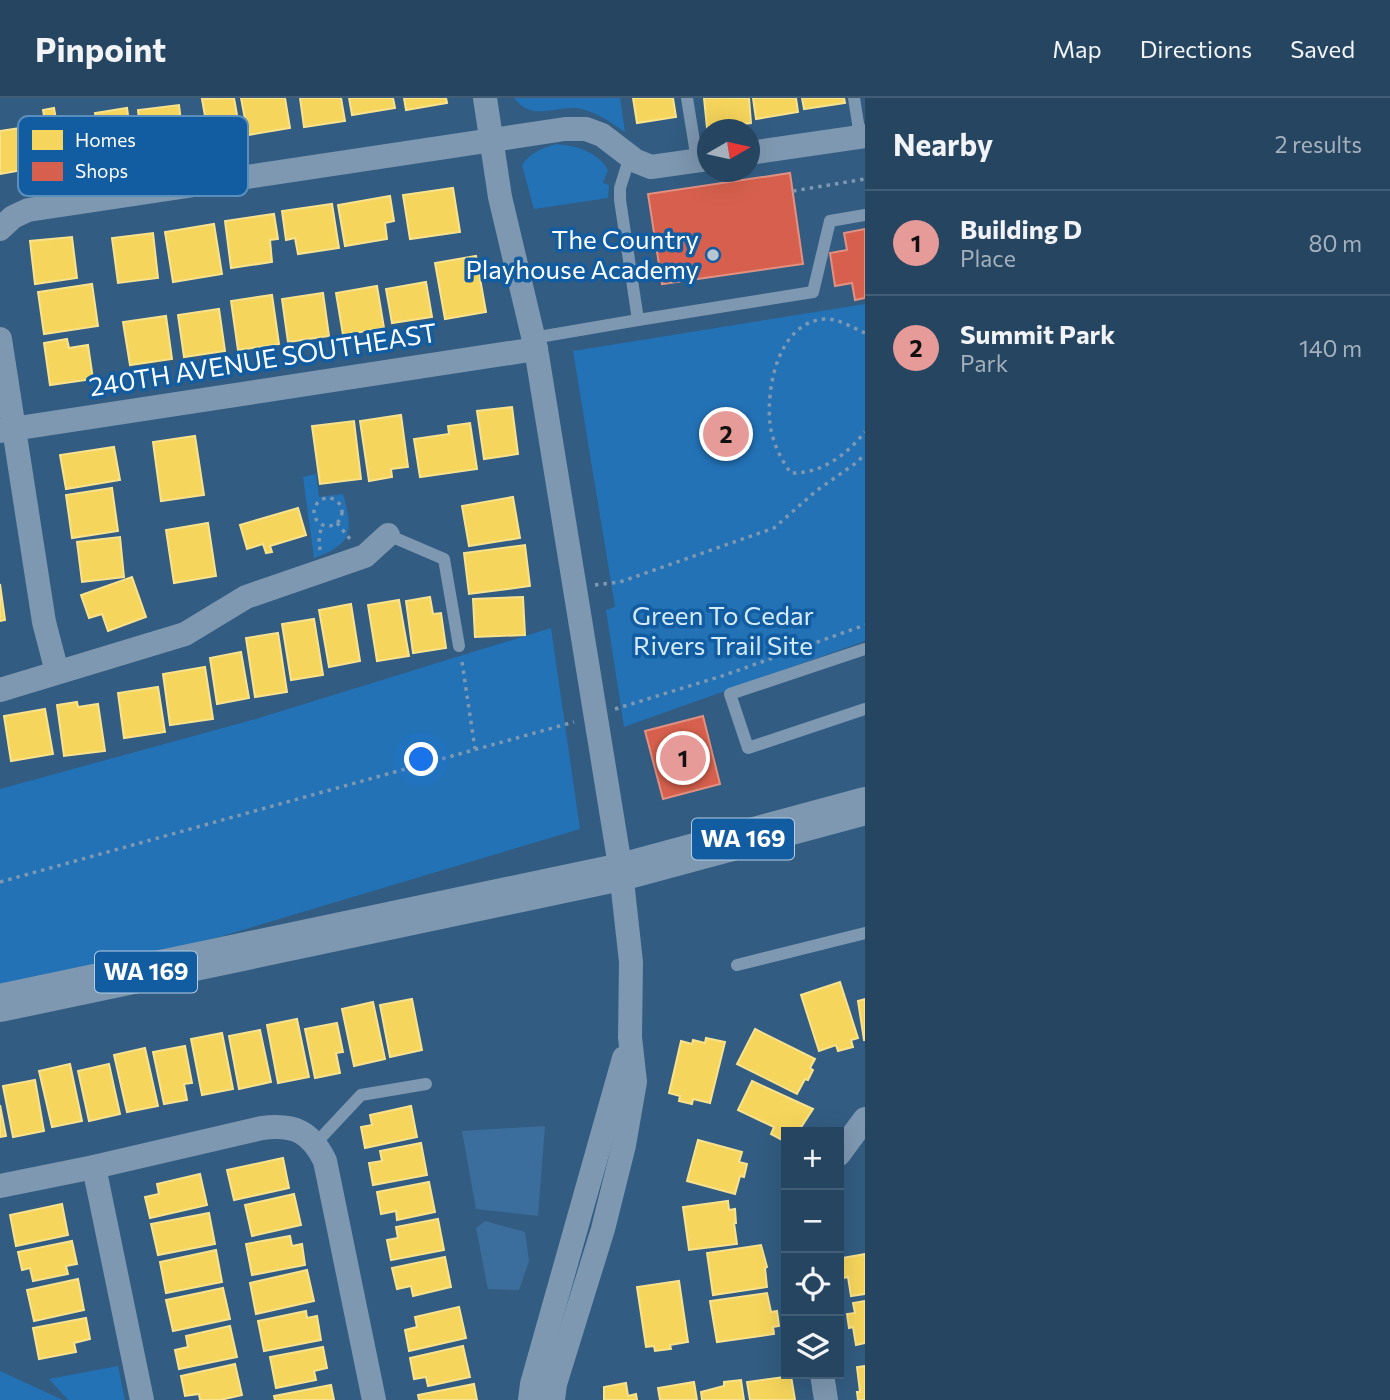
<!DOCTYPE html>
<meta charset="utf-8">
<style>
body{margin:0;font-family:Commissioner,sans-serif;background:#324f6a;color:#f1f3f6}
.controls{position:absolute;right:21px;bottom:21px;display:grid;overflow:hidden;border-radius:0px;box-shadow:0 7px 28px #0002}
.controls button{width:63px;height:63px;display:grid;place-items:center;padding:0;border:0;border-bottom:2px solid #425d76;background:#264561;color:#f1f3f6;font:35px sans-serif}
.compass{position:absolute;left:697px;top:21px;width:63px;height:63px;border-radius:50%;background:#264561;box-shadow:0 7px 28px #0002;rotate:81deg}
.you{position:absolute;left:422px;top:662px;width:24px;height:24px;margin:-18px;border:5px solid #fff;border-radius:50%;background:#1a73e8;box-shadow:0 0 0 10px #1a73e833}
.badge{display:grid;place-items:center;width:46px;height:46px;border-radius:50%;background:#e69b98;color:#111;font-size:23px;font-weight:700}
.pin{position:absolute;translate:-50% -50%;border:4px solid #fff;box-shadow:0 2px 7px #0006}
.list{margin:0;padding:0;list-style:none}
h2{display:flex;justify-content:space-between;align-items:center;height:91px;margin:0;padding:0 28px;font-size:30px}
h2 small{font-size:23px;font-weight:400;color:#a4b1bd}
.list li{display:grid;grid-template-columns:46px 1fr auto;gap:21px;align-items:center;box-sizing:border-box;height:105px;padding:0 28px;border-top:2px solid #425d76}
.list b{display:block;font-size:26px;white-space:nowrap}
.list p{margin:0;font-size:23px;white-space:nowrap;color:#a4b1bd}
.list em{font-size:23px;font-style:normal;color:#a4b1bd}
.icon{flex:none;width:38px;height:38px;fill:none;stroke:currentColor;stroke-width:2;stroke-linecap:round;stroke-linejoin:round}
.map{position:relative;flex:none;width:865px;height:1302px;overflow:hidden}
header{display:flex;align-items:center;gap:42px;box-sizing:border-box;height:98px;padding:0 35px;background:#264561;border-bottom:2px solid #425d76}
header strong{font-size:33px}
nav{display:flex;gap:38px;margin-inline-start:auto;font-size:24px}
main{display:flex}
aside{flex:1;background:#264561}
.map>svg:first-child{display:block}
</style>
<header>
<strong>Pinpoint</strong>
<nav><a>Map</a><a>Directions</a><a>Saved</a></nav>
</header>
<main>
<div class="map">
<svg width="865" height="1302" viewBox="0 0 865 1302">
<rect width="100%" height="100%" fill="#325c81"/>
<g fill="#2372b6">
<path d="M514 0H620L625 34C610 24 594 12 576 10 552 9 531 23 514 0Z"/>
<path d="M556 46C577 48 597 53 608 72L603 85 609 87 608 100 534 111 522 67C531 54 541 51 556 46Z"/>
<polygon points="865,206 865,543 624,629 606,512 615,509 573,253"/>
<path d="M316 376 319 399 343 396C353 434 354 445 314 460L303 379Z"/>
<polygon points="551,530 580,731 219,839 0,891 0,691 252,622"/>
<polygon points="118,1268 125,1302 68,1302 49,1281"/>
<polygon points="0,1273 63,1302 0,1302"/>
</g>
<g fill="#3b6e9d">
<polygon points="545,1028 538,1118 476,1111 462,1033"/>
<polygon points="485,1123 525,1134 529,1163 519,1192 488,1191 476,1130"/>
</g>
<g fill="#f6d55c" stroke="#f9e28d" stroke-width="2">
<polygon points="234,0 241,39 200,45 196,19 205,18 202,1"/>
<polygon points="241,0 285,0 290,30 248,37"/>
<polygon points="300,0 341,0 345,23 304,29"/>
<polygon points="349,0 393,0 395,10 352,17"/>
<polygon points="404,0 446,0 447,5 406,12"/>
<polygon points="633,0 673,0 676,19 637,25"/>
<polygon points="704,0 749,0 751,25 707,30"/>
<polygon points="753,0 796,0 798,14 756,21"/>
<polygon points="802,0 844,0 845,5 804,11"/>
<polygon points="179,7 184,47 142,52 138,12"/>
<polygon points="54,10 56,22 70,19 78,65 57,68 55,59 38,62 32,26 45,24 43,12"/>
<polygon points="127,10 133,53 93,60 89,34 98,33 95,15"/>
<polygon points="21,30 28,71 0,76 0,33"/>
<polygon points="453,90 460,134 410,141 403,97"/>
<polygon points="390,98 394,123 385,125 387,141 345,148 338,107"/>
<polygon points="332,106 339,150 298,156 295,140 286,142 282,113"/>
<polygon points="274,116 278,141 270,142 272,164 231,170 225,123"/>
<polygon points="214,126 222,176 173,184 165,134"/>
<polygon points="153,135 158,180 118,185 112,140"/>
<polygon points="72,139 77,180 35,186 30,143"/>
<polygon points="476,158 486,214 445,221 435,165"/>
<polygon points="426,184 432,219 392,225 386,191"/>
<polygon points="92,186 98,228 44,236 38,194"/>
<polygon points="377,188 384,230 343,237 336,195"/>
<polygon points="323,195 329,238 288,244 282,201"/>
<polygon points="272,197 279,246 238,252 231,203"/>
<polygon points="219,211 225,253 184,259 178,217"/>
<polygon points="166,218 172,261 130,267 123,224"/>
<polygon points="67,241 69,250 88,247 93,281 50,287 44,245"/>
<polygon points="512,309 518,356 484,361 477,313"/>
<polygon points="401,317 408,369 391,371 392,379 369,383 360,323"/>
<polygon points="354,323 361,381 320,386 312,328"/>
<polygon points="470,325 477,371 420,379 414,341 449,336 448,328"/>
<polygon points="195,338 204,397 161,403 153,344"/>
<polygon points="114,349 120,382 66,391 60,357"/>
<polygon points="112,390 118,433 72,440 66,397"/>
<polygon points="513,399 520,440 469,448 462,408"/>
<polygon points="298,410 306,437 270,448 272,454 266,455 263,446 247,451 240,427"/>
<polygon points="208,425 216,478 174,485 166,432"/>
<polygon points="120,439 124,479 82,484 77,444"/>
<polygon points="525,447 530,488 469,496 464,455"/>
<polygon points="132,479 146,519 108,533 102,516 89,520 81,497"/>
<polygon points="0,486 5,522 0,523"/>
<polygon points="430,499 433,516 441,515 446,550 413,555 406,503"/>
<polygon points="523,499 525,537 475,539 473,501"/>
<polygon points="399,502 409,558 377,563 368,507"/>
<polygon points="351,506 360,563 329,569 319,512"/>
<polygon points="314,521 323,577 291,582 282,526"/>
<polygon points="278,535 287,594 255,599 246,540"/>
<polygon points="241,554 249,600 217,606 210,560"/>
<polygon points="205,569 213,621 170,627 163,576"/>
<polygon points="158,589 165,634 124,640 118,595"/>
<polygon points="77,604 78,609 98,606 105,653 64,658 57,607"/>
<polygon points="45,611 53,656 11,663 4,618"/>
<polygon points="840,884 858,940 851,942 853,949 838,953 836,947 819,953 801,897"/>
<polygon points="412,901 422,952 390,959 380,907"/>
<polygon points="865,901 865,942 864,942 858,903"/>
<polygon points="373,904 385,961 354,968 342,911"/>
<polygon points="297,921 309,979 278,985 267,927"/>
<polygon points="337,925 343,954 336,955 340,975 315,980 305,931"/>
<polygon points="755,931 815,961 810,970 813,972 808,982 805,981 797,996 737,966"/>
<polygon points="260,932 271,984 239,991 229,938"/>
<polygon points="222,935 233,991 202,997 191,941"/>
<polygon points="706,940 725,944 710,1005 693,1001 692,1006 679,1003 680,998 669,995 681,943 692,946 693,942 705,945"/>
<polygon points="185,948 192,985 184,986 187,1002 164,1006 153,954"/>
<polygon points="145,950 158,1008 127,1014 114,957"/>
<polygon points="70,966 82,1023 52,1029 39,973"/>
<polygon points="109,966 120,1016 89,1023 78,973"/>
<polygon points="35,982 44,1033 13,1039 3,988"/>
<polygon points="752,983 813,1011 798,1034 786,1034 786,1044 771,1036 774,1029 738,1012"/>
<polygon points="0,1007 6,1038 0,1039"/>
<polygon points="411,1008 417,1039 365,1050 361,1029 372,1027 370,1017"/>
<polygon points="698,1042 742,1054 739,1064 747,1066 744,1079 740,1078 735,1096 687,1083"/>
<polygon points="421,1045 427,1077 373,1087 369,1065 382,1063 380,1053"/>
<polygon points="283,1060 289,1090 234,1102 227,1072"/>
<polygon points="200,1076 207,1107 150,1120 145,1099 159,1096 157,1086"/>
<polygon points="429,1084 435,1114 397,1122 396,1113 381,1116 377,1094"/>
<polygon points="294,1096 301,1127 252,1138 245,1107"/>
<polygon points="728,1103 729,1112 735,1111 736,1125 734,1125 737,1146 689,1152 683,1109"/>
<polygon points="62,1106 68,1137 16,1148 10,1117"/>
<polygon points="209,1115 215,1146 158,1157 151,1126"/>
<polygon points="438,1121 444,1152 391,1162 387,1142 398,1140 396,1129"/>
<polygon points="290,1138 292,1148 302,1146 305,1167 252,1177 246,1146"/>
<polygon points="72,1143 77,1166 66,1168 68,1176 33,1183 30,1170 22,1172 18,1154"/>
<polygon points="761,1147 767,1169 765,1170 767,1189 713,1197 707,1155"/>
<polygon points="216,1152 222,1184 166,1195 160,1164"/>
<polygon points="865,1156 865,1196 851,1198 848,1179 839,1181 839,1168 843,1167 842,1160"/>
<polygon points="445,1159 451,1189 413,1198 411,1188 397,1191 392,1170"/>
<polygon points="307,1172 314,1203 256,1216 250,1185"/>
<polygon points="78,1181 84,1212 34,1223 27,1192"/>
<polygon points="679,1183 688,1244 670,1247 671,1251 655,1253 654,1248 646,1249 637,1189"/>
<polygon points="223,1190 230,1221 173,1233 166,1202"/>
<polygon points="767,1195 771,1214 777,1213 779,1228 773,1229 774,1236 717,1244 710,1203"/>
<polygon points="865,1203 865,1245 856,1247 853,1229 849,1230 847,1216 855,1215 853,1205"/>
<polygon points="459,1209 466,1240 409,1253 405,1232 417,1229 415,1219"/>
<polygon points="306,1213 307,1220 317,1218 321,1242 264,1253 258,1223"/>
<polygon points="86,1220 90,1241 74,1245 76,1254 39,1261 33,1230"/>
<polygon points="230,1228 237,1259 179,1271 175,1252 188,1249 186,1238"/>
<polygon points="463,1248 470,1279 428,1288 426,1279 414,1281 410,1260"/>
<polygon points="323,1249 327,1270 314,1273 316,1282 276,1290 270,1259"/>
<polygon points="235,1266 242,1297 220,1302 200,1302 199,1296 185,1298 181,1278"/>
<polygon points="865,1268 865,1302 858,1302 857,1294 860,1294 857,1269"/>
<polygon points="791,1278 795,1302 750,1302 747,1284"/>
<polygon points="741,1282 744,1302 702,1302 701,1294 724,1288 724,1284"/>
<polygon points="694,1284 697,1302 660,1302 658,1290"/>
<polygon points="626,1285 628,1298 636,1296 637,1302 604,1302 604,1289"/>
<polygon points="474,1286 477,1302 419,1302 418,1297"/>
<polygon points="331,1287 334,1302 275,1302 274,1298"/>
</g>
<g fill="#d6604d" stroke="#e29082" stroke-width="2">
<polygon points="790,75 803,166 662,186 648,96"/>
<polygon points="865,131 865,200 855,202 852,185 835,188 830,155 847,152 844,135"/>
<polygon points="703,618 720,686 663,701 645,633"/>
</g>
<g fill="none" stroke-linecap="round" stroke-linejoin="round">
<g stroke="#7e98b1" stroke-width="3.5" stroke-dasharray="3.5 5" stroke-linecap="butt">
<polyline points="793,93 865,81"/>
<path d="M865 235C853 230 838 220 824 221 778 225 766 290 770 326 772 343 781 362 791 375 822 376 847 356 865 334"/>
<circle cx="328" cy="414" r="14"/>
<polyline points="337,425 350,441"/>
<polyline points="320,452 319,440 322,427"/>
<polyline points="595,487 620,484 774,430 816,393 856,365 865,356"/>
<polyline points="462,564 475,651"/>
<polyline points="615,611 725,577 865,527"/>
<polyline points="0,784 574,624"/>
</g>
<g stroke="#7e98b1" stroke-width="12">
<polyline points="687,0 697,62"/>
<polyline points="854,0 860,38"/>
<polyline points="638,222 813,194 830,123 865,117"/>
<polyline points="533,240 638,222 620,102 620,90 630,58"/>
<polyline points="388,437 444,461 459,548"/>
<polyline points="865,551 730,596 748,650 865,611"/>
<polyline points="737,867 865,835"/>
<polyline points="316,1045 361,997 426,986"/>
</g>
<g stroke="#7e98b1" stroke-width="24">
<polyline points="485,0 500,99 536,251 621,774 631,864 630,939 635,984 624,1047 603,1131 555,1286 553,1302"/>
<polyline points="750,55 865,38"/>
<polyline points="0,131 13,119 28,112 565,31 586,31 602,37 636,63 651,69 708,61"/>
<polyline points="0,241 44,524 57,574"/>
<polyline points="0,333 536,251"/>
<polyline points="0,592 185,536 246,499 365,458 388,437"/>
<polyline points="839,1056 865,1021"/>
<polyline points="94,1069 142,1302"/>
<path d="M0 1088 94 1069 262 1030C295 1026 311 1034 325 1063L374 1302"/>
<polyline points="822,1276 826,1302"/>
<polyline points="530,1302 532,1286 624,960"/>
</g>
<polyline stroke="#7d98b0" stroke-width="38" points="0,905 621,774 865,708"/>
</g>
<circle fill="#b7c6d3" stroke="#125da1" stroke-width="2.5" cx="713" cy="157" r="7"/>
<g text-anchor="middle" stroke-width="7" stroke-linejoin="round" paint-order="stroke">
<g fill="#125da1" stroke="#b8cee3" stroke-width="2">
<rect x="692" y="720.5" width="102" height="41" rx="5"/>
<rect x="95" y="853.5" width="102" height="41" rx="5"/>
</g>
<g font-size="24" font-weight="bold" fill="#fff">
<text x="743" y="749">WA 169</text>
<text x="146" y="882">WA 169</text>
</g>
<g font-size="26" fill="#fff" stroke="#125da1" text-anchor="end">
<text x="699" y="151">The Country<tspan x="699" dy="30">Playhouse Academy</tspan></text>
</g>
<g font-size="26" fill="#fff" stroke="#125da1">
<text transform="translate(263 262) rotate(-9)" y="9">240TH AVENUE SOUTHEAST</text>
</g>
<g font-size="26" fill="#d4ebfe" stroke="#125da1">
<text x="723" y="527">Green To Cedar<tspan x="723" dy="30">Rivers Trail Site</tspan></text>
</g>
</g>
<rect x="18" y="18" width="230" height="80" rx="10" fill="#125da1" stroke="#598ebd" stroke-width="2"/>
<rect x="32" y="32" width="31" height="20" fill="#f6d55c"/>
<rect x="32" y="64" width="31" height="19" fill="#d6604d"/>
<g font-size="19" fill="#fff">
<text x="75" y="49">Homes</text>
<text x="75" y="80">Shops</text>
</g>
</svg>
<div class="controls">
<button>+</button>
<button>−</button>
<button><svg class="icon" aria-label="locate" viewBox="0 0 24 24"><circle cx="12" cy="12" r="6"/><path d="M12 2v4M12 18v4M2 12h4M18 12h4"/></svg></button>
<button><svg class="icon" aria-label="layers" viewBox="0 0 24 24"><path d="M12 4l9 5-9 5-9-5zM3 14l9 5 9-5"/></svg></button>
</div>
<svg class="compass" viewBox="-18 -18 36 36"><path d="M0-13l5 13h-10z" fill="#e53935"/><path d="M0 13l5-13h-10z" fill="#a4b1bd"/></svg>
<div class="you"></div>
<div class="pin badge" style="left:683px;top:660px">1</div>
<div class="pin badge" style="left:726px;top:336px">2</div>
</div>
<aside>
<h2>Nearby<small>2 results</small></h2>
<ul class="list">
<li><span class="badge">1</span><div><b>Building D</b><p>Place</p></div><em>80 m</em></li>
<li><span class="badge">2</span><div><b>Summit Park</b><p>Park</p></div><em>140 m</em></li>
</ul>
</aside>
</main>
